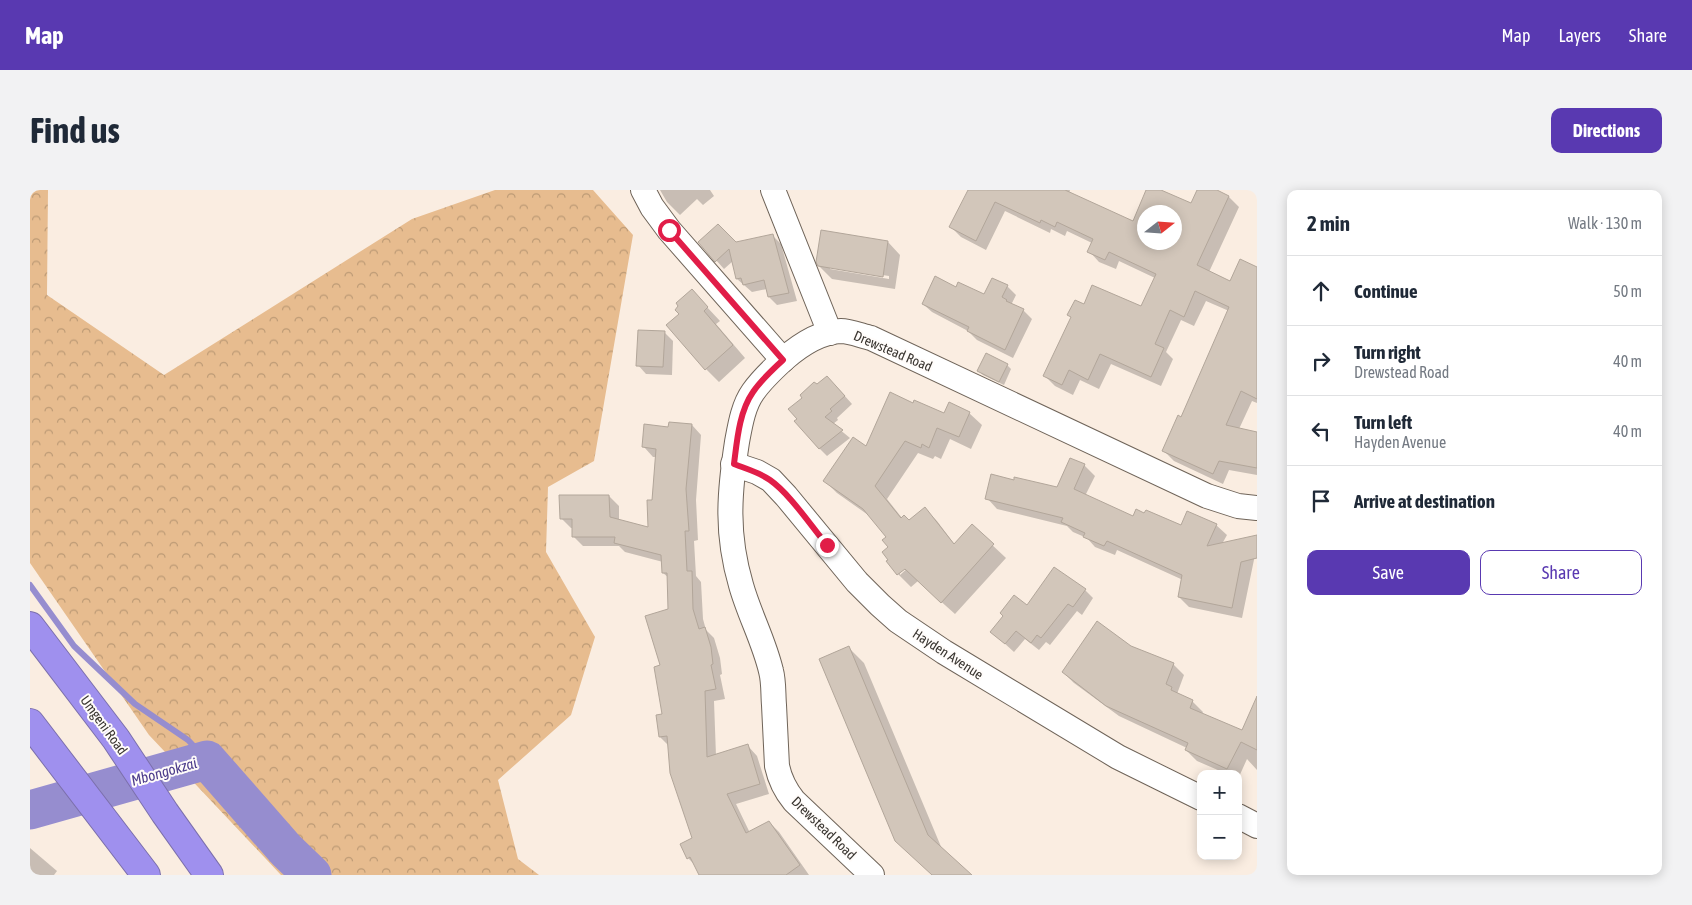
<!DOCTYPE html>
<meta charset="utf-8">
<style>
body{margin:0;font-family:"Asap Condensed",sans-serif;background:#f2f2f3;color:#1f2937}
.controls{position:absolute;right:15px;bottom:15px;display:grid;overflow:hidden;border-radius:10px;box-shadow:0 2px 12px #0003}
.controls button{width:45px;height:45px;display:grid;place-items:center;padding:0;border:0;border-bottom:1px solid #e0e1e3;background:#fff;color:#1f2937;font:25px sans-serif}
.compass{position:absolute;left:1107px;top:15px;width:45px;height:45px;border-radius:50%;background:#fff;box-shadow:0 2px 12px #0003;rotate:73deg}
.stop{position:absolute;width:15px;height:15px;margin:-11px;border:4px solid #e11d48;border-radius:50%;background:#fff}
.stop.end{background:#e11d48;border-color:#fff;box-shadow:0 1px 5px #0008}
.list{margin:0;padding:0;list-style:none}
h2{display:flex;justify-content:space-between;align-items:center;height:65px;margin:0;padding:0 20px;font-size:21px}
h2 small{font-size:16px;font-weight:400;color:#747a83}
.list li{display:grid;grid-template-columns:32px 1fr auto;gap:15px;align-items:center;box-sizing:border-box;height:70px;padding:0 20px;border-top:1px solid #e0e1e3}
.list b{display:block;font-size:19px;white-space:nowrap}
.list p{margin:0;font-size:16px;white-space:nowrap;color:#747a83}
.list em{font-size:16px;font-style:normal;color:#747a83}
.actions{display:flex;gap:10px;padding:15px 20px}
.actions a{flex:1;padding:11px 0;border:1px solid #5939b1;border-radius:10px;text-align:center;font-size:18px;color:#5939b1}
.actions .main{background:#5939b1;color:#fff}
.icon{flex:none;width:28px;height:28px;fill:none;stroke:currentColor;stroke-width:2;stroke-linecap:round;stroke-linejoin:round}
.map{position:relative;flex:none;width:1227px;height:685px;overflow:hidden;border-radius:10px}
header{display:flex;align-items:center;gap:30px;box-sizing:border-box;height:70px;padding:0 25px;background:#5939b1;color:#fff}
header strong{font-size:24px}
nav{display:flex;gap:28px;margin-inline-start:auto;font-size:18px}
.intro{display:flex;align-items:center;justify-content:space-between;box-sizing:border-box;height:120px;padding:0 30px}
h1{margin:0;font-size:35px}
.button{padding:12px 22px;border-radius:10px;background:#5939b1;color:#fff;font-size:18px;font-weight:700}
main{display:flex;gap:30px;padding:0 30px}
aside{flex:1;background:#fff;border-radius:10px;box-shadow:0 2px 12px #0003}
.map>svg:first-child{display:block}
</style>
<header>
<strong>Map</strong>
<nav><a>Map</a><a>Layers</a><a>Share</a></nav>
</header>
<div class="intro"><h1>Find us</h1><a class="button">Directions</a></div>
<main>
<div class="map">
<svg width="1227" height="685" viewBox="0 0 1227 685">
<defs>
<pattern id="forest-crowns" width="20" height="18" patternUnits="userSpaceOnUse" patternTransform="scale(1.25)"><rect width="20" height="18" fill="#e7bc8f"/><path d="M2 6a3 3 0 1 1 6 0M12 15a3 3 0 1 1 6 0" fill="none" stroke="#bc9a75"/></pattern>
</defs>
<rect width="100%" height="100%" fill="#faede1"/>
<polygon fill="url(#forest-crowns)" points="0,0 18,0 17,105 134,185 382,29 465,0 563,0 603,45 564,271 518,297 516,362 565,447 541,525 468,590 488,669 509,685 251,685 119,545 0,373"/>
<g fill="#0003" fill-rule="evenodd">
<polygon points="630,0 680,0 684,6 673,15 667,9 650,25 637,12"/>
<path d="M939 0H1040L1039 3 1103 32 1118 0H1128L1161 15 1168 0H1184L1199 7 1209 17 1179 82 1201 93 1227 78V213L1222 211 1209 239 1227 243V285L1199 280 1193 294 1144 271 1133 260 1152 228 1199 121 1176 111 1164 136 1151 130 1136 162 1143 169 1131 196 1081 174 1069 199 1050 190 1043 205 1025 196 1015 186 1055 116 1112 117 1125 88 1089 71 1086 79 1069 72 1059 61 1062 53 1037 41 1035 46 1021 39 1020 43 975 21 956 60 931 47 921 37ZM1114 22H1144V52H1114Z"/>
<polygon points="743,46 751,54 767,111 747,115 739,107 737,99 722,102 707,89 703,71 694,79 670,52 706,54"/>
<path d="M858 52 870 65 865 99 802 89 789 76ZM800 77 859 86V89L800 79Z"/>
<polygon points="977,96 986,105 981,115 993,120 1002,129 983,168 947,150 938,141 902,122 893,114 927,98 955,106"/>
<polygon points="662,101 690,131 686,134 715,168 689,192 676,179 651,124"/>
<polygon points="634,142 643,151 642,185 616,184 608,175"/>
<polygon points="977,175 981,179 974,195 953,185 949,181"/>
<polygon points="805,195 822,214 807,228 808,230 803,234 820,248 797,266 789,258 787,196"/>
<path d="M884 215 914 225 939 223 952 235 941 259 920 249 911 269 905 266 903 269 888 263 857 309 872 328 879 331 895 319 907 331 925 355 942 336 976 368 925 424 888 391 881 397 868 384 858 371 860 357 858 347 841 327 807 303 794 290 837 258ZM879 374 880 376 870 385V382Z"/>
<polygon points="662,235 671,245 666,310 668,350 664,351 666,386 671,392 673,429 676,440 684,448 690,468 692,484 690,485 695,509 684,511 686,566 718,556 727,566 739,604 706,614 720,643 739,632 749,642 779,685 671,685 667,677 658,668 664,649 639,556 630,547 634,525 631,476 640,420 639,388 633,383 633,372 595,362 589,356 553,356 543,346 543,338 541,338 531,328 579,306 589,316 589,331 619,338 627,267 623,267 614,257 639,238"/>
<polygon points="1040,269 1054,275 1065,286 1055,306 1104,328 1151,337 1186,335 1197,345 1192,354 1226,360 1212,428 1159,417 1149,407 1153,390 1087,360 1085,365 1065,357 1057,348 1043,342 1037,336 967,319 957,308 985,291 1027,299"/>
<polygon points="1055,400 1063,408 1052,425 1047,421 1020,455 1016,452 1009,460 995,449 984,462 962,442 997,417"/>
<polygon points="1100,457 1143,474 1154,485 1147,504 1162,511 1173,522 1172,524 1213,542 1227,536 1227,580 1217,569 1208,589 1208,584 1197,584 1167,571 1156,560 1157,558 1089,526 1044,493 1033,482"/>
<polygon points="819,458 834,473 912,659 940,685 902,685"/>
<polygon points="0,658 27,681 24,685 2,685 0,684"/>
</g>
<g fill="none" stroke-linecap="round" stroke-linejoin="round">
<polyline stroke="#968dcf" stroke-width="6" points="0,395 44,456 105,514 158,550 177,570"/>
<polyline stroke="#968dcf" stroke-width="39" points="0,620 177,570 256,660 282,685"/>
</g>
<g fill="#d2c6ba" stroke="#b2a69a" fill-rule="evenodd">
<path d="M938 0H1035L1103 31 1116 0H1131L1161 13 1167 0H1187L1199 6 1167 75 1200 91 1210 69 1227 77V209L1211 201 1196 235 1227 242V278L1189 271 1183 284 1132 261 1148 225 1151 227 1199 117 1165 101 1154 127 1140 120 1125 154 1134 158 1121 187 1070 164 1058 190 1039 180 1032 195 1013 186 1041 127 1037 125 1045 110 1054 114 1062 95 1111 116 1126 84 1079 62 1075 70 1057 62 1063 49 1027 32 1025 37 1011 30 1010 33 965 12 946 51 919 37ZM1114 22H1144V52H1114Z"/>
<polygon points="688,34 706,52 743,44 759,103 738,107 734,90 713,95 711,88 706,89 699,59 685,72 668,52"/>
<polygon points="791,40 858,51 853,87 788,76 786,72"/>
<polygon points="905,86 926,97 928,92 954,104 962,88 978,95 972,107 977,110 976,111 994,119 975,160 937,141 939,137 892,114"/>
<polygon points="662,99 678,117 674,121 703,155 675,180 636,135 649,124 645,120 648,116 646,113"/>
<polygon points="608,140 635,141 633,177 606,176"/>
<polygon points="956,163 978,174 969,192 947,181"/>
<polygon points="797,186 815,206 800,219 802,221 795,227 813,240 789,259 764,231 767,229 758,219 772,208 770,205 784,192 787,194"/>
<polygon points="860,202 883,213 884,210 914,223 919,212 940,222 929,247 907,238 899,258 892,254 891,258 875,251 845,296 871,328 874,325 879,330 895,317 924,354 942,334 964,354 911,413 875,379 867,385 856,371 858,370 852,362 858,357 852,350 856,347 833,319 793,291 823,247 836,256"/>
<polygon points="639,232 662,234 656,299 659,341 655,341 657,381 662,381 663,419 669,439 675,437 681,457 683,474 681,475 686,499 675,501 677,567 718,554 730,594 697,604 716,643 739,631 770,675 756,685 669,685 660,667 657,669 650,654 662,648 640,583 637,546 629,547 626,525 632,524 624,477 630,475 615,426 638,419 637,383 632,383 631,365 584,353 585,347 542,347 542,329 530,329 529,305 579,305 580,327 618,337 617,310 622,310 626,259 612,257 614,234 638,237"/>
<polygon points="1040,268 1055,274 1044,299 1103,326 1106,319 1114,323 1116,320 1151,335 1157,321 1187,334 1177,356 1227,345 1227,368 1211,372 1202,418 1148,407 1152,385 1077,351 1074,356 1053,347 1055,343 1031,332 1033,328 955,309 961,284 984,290 984,287 1027,297"/>
<polygon points="1024,377 1056,399 1043,417 1038,414 1011,448 1007,445 1001,453 986,441 975,454 960,442 973,426 970,423 984,405 997,415"/>
<polygon points="1067,431 1101,456 1144,473 1136,494 1142,497 1141,500 1163,510 1160,518 1212,540 1227,506 1227,560 1211,552 1197,579 1155,560 1158,553 1076,516 1032,482"/>
<polygon points="819,456 898,645 942,685 902,685 865,651 789,469"/>
</g>
<g fill="none" stroke-linecap="round" stroke-linejoin="round">
<defs>
<g id="minor">
<polyline points="613,0 622,17 639,40 753,170"/>
<polyline points="743,0 800,143"/>
<polyline points="703,274 727,282 741,290 756,306 827,392 850,415 868,431 914,462 1088,567 1171,608"/>
<polyline points="1208,626 1227,636"/>
<path d="M842 685 764 611C755 600 750 590 747 576 746 555 745 535 744 515 743 504 744 492 741 481 734 451 719 424 711 395 696 344 699 304 707 252 710 236 713 216 723 202 732 189 743 179 754 169 770 155 790 142 811 141 820 141 832 146 841 148L1177 306 1208 316 1227 318"/>
</g>
<g id="motorway">
<polyline points="0,436 86,549 135,623 179,685"/>
<polyline points="0,533 116,685"/>
</g>
</defs>
<use href="#minor" stroke="#6f6459" stroke-width="26"/>
<use href="#motorway" stroke="#7c70ac" stroke-width="30"/>
<use href="#minor" stroke="#fff" stroke-width="24"/>
<use href="#motorway" stroke="#9f90ee" stroke-width="28"/>
</g>
<g fill="none" stroke-linecap="round" stroke-linejoin="round">
<path stroke="#e11d48" stroke-width="6" d="M639 40 753 170C742 180 731 190 723 202 709 222 707 251 704 274 716 279 729 282 740 290 760 304 781 336 797 355"/>
</g>
<g text-anchor="middle" stroke-width="4" stroke-linejoin="round" paint-order="stroke">
<g font-size="14" fill="#3a3631" stroke="#fffcfa">
<text transform="translate(863 161) rotate(23)" y="5">Drewstead Road</text>
<text transform="translate(918 464) rotate(33)" y="5">Hayden Avenue</text>
<text transform="translate(74 535) rotate(54)" y="5">Umgeni Road</text>
<text transform="translate(794 638) rotate(44)" y="5">Drewstead Road</text>
</g>
<g font-size="15" font-style="italic" fill="#4c3b8b" stroke="#fffcfa">
<text transform="translate(134 582) rotate(-16)" y="5">Mbongokzai</text>
</g>
</g>
</svg>
<div class="controls">
<button>+</button>
<button>−</button>
</div>
<svg class="compass" viewBox="-18 -18 36 36"><path d="M0-13l5 13h-10z" fill="#e53935"/><path d="M0 13l5-13h-10z" fill="#747a83"/></svg>
<div class="stop" style="left:639px;top:40px"></div>
<div class="stop end" style="left:797px;top:355px"></div>
</div>
<aside>
<h2>2 min<small>Walk · 130 m</small></h2>
<ul class="list">
<li><svg class="icon" aria-label="ahead" viewBox="0 0 24 24"><path d="M12 20V5M6 11l6-6 6 6"/></svg><div><b>Continue</b></div><em>50 m</em></li>
<li><svg class="icon" aria-label="right" viewBox="0 0 24 24"><path d="M7 20v-9h11M14 6l5 5-5 5"/></svg><div><b>Turn right</b><p>Drewstead Road</p></div><em>40 m</em></li>
<li><svg class="icon" aria-label="left" viewBox="0 0 24 24"><path d="M17 20v-9H6M10 6l-5 5 5 5"/></svg><div><b>Turn left</b><p>Hayden Avenue</p></div><em>40 m</em></li>
<li><svg class="icon" aria-label="arrive" viewBox="0 0 24 24"><path d="M6 21V4h12l-3 4 3 4H6"/></svg><div><b>Arrive at destination</b></div></li>
</ul>
<div class="actions"><a class="main">Save</a><a>Share</a></div>
</aside>
</main>
